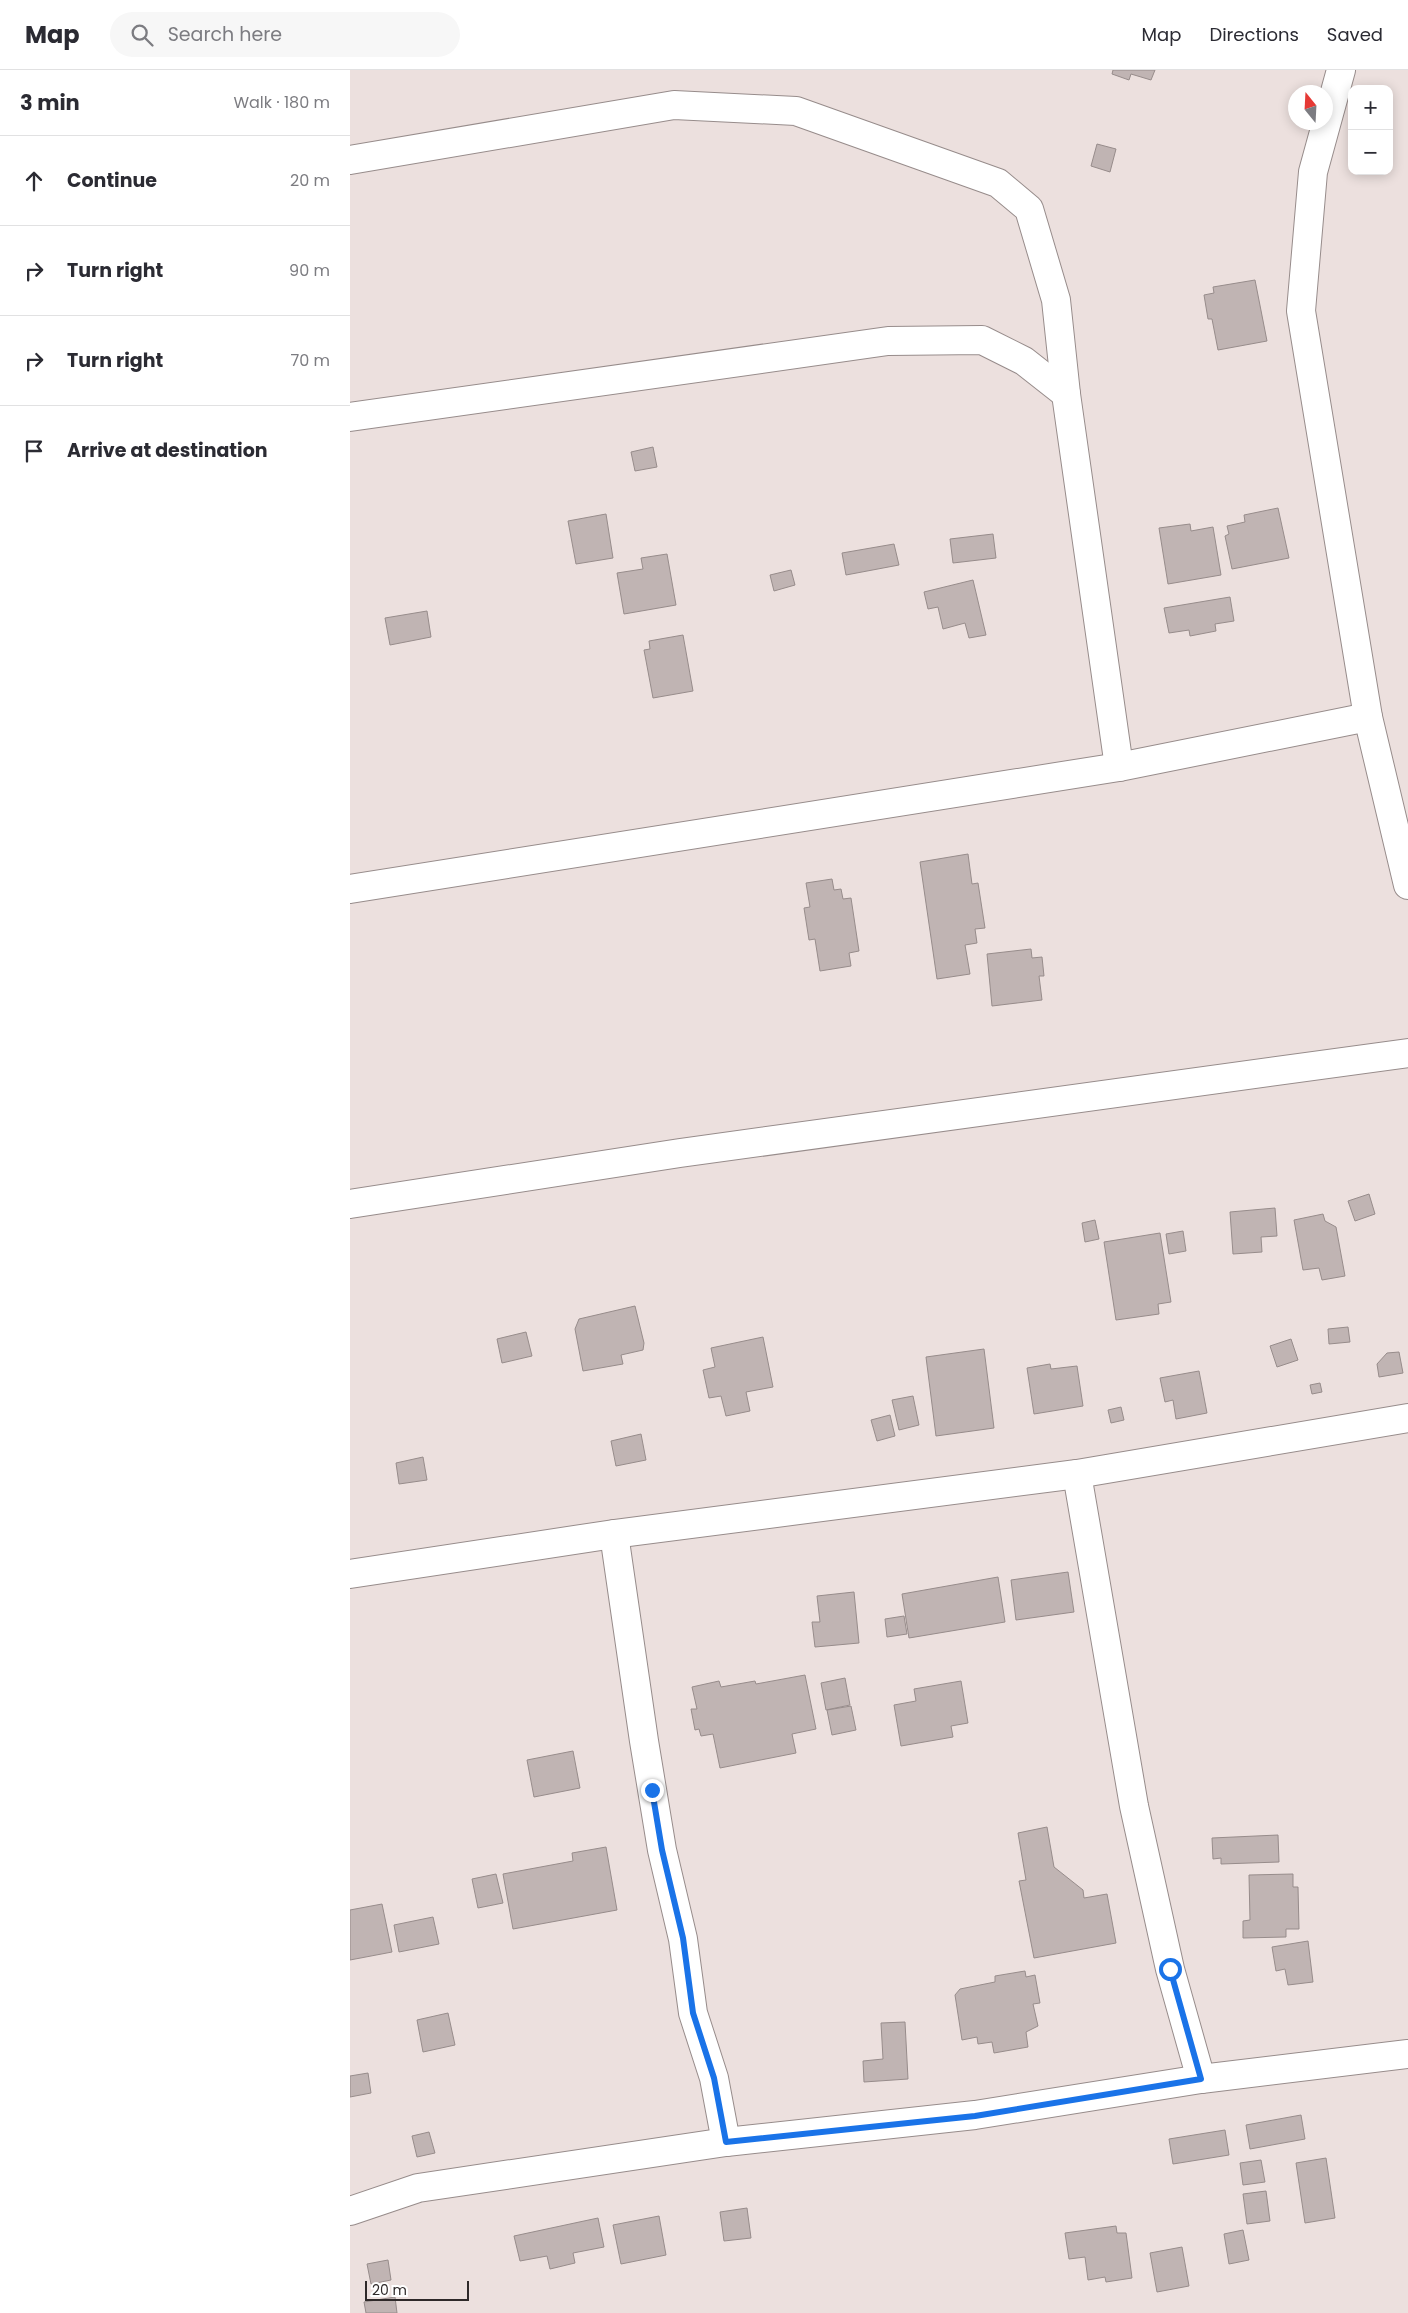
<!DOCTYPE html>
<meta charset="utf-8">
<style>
body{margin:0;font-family:Poppins,sans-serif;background:#f7f7f7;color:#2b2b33}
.controls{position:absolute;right:15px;top:15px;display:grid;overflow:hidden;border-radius:10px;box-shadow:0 2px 12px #0003}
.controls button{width:45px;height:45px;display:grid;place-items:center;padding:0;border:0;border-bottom:1px solid #e1e1e2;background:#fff;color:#2b2b33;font:25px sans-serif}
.compass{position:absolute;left:938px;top:15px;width:45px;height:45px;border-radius:50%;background:#fff;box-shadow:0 2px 12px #0003;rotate:342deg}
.scale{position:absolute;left:15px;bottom:12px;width:104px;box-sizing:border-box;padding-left:5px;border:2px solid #2e2929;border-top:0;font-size:14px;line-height:18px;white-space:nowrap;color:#2e2929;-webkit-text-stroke:4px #fff;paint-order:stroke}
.stop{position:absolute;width:15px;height:15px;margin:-11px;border:4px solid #1a73e8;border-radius:50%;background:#fff}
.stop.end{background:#1a73e8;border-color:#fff;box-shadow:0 1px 5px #0008}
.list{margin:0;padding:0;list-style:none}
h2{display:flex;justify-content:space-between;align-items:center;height:65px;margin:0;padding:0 20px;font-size:21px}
h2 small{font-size:16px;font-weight:400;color:#7c7c81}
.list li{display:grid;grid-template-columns:32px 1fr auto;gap:15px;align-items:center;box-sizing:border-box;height:90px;padding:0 20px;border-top:1px solid #e1e1e2}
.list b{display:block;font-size:19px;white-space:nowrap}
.list em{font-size:16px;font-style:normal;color:#7c7c81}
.icon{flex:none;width:28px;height:28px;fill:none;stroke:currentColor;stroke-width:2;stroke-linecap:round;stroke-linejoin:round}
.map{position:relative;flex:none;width:1058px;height:2243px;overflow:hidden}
header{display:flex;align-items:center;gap:30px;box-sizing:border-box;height:70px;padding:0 25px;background:#fff;border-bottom:1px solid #e1e1e2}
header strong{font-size:24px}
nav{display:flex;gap:28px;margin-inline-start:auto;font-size:18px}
.search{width:350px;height:45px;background:#f7f7f7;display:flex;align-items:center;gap:12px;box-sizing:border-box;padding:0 18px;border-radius:28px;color:#7c7c81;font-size:19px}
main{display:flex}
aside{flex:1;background:#fff}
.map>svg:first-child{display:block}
</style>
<header>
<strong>Map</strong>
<div class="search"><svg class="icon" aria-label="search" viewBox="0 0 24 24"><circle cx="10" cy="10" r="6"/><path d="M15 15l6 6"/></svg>Search here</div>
<nav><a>Map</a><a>Directions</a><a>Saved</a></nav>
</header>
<main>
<aside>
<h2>3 min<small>Walk · 180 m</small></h2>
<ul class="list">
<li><svg class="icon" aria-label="ahead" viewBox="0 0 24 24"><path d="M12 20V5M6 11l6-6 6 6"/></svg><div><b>Continue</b></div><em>20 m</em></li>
<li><svg class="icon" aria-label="right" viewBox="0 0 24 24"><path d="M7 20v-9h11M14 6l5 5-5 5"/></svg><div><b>Turn right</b></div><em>90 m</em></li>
<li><svg class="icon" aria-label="right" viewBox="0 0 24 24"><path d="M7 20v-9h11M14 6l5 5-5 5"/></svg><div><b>Turn right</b></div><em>70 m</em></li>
<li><svg class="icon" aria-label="arrive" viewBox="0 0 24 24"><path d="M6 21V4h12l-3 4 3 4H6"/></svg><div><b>Arrive at destination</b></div></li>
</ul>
</aside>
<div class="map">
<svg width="1058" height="2243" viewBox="0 0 1058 2243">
<rect width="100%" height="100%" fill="#ece0de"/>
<g fill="#c0b4b3" stroke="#978c8b">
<polygon points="763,0 805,0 801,10 781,4 779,10 762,4"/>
<polygon points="747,74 766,79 760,102 741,96"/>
<polygon points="905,210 917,271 868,280 862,249 858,249 854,225 864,223 863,217"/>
<polygon points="303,377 307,397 285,401 281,382"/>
<polygon points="928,438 939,488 882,499 875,466 879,464 877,456 895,452 894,445"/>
<polygon points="256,444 263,488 226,494 218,451"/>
<polygon points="840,454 841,461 863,457 871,505 818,514 809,458"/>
<polygon points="643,464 646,488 603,493 600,469"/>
<polygon points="544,474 549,495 496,505 492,483"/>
<polygon points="317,484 326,535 274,544 267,503 293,499 291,488"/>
<polygon points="441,500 445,515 424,521 420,505"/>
<polygon points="623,510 636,565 619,568 615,553 593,559 588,537 578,539 574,522"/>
<polygon points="880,527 884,551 865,554 866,561 840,566 839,560 819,563 814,538"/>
<polygon points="77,541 81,567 40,575 35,548"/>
<polygon points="333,565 343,621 303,628 294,580 300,579 299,571"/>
<polygon points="618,784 622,814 628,813 635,858 625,859 627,873 615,875 620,904 587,909 570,792"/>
<polygon points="482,809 484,820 491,819 493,829 501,828 509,881 499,883 501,896 470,901 465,869 459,870 454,838 460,837 456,813"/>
<polygon points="681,879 682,888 692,887 694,906 689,906 692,930 642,936 637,884"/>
<polygon points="1019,1124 1025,1144 1005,1151 998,1131"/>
<polygon points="925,1138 927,1166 911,1167 912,1182 883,1184 880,1142"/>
<polygon points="973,1144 975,1151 986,1157 995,1206 972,1210 969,1198 953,1200 944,1150"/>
<polygon points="745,1150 749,1169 735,1172 732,1153"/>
<polygon points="833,1161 836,1181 819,1184 816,1164"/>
<polygon points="810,1163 821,1232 808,1234 809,1244 766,1250 754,1172"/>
<polygon points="285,1236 294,1273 293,1280 271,1285 273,1294 233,1301 225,1259 229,1249"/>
<polygon points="998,1257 1000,1272 979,1274 978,1259"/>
<polygon points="176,1262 182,1286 152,1293 147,1269"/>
<polygon points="413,1267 423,1317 396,1322 400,1341 376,1346 371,1326 359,1328 353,1300 365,1297 361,1278"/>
<polygon points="941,1269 948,1290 927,1297 920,1276"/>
<polygon points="634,1279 644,1358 586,1366 576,1287"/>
<polygon points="1049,1282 1053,1303 1029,1307 1027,1294 1037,1283"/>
<polygon points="700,1294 701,1299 727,1296 733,1336 684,1344 677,1298"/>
<polygon points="849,1301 857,1343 826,1349 823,1330 815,1332 810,1308"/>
<polygon points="970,1313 972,1322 962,1324 960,1315"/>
<polygon points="563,1326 569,1355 549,1360 542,1330"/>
<polygon points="771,1337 774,1350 761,1353 758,1340"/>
<polygon points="540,1345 545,1366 527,1371 521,1350"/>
<polygon points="291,1364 296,1390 266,1396 261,1371"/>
<polygon points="73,1387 77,1410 49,1414 46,1393"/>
<polygon points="718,1502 724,1542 666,1550 661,1510"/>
<polygon points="648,1507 655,1552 559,1568 552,1524"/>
<polygon points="504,1522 509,1573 465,1577 462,1552 470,1552 467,1526"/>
<polygon points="554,1546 557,1564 537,1567 535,1549"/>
<polygon points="455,1605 466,1659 442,1664 446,1683 370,1698 363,1664 351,1666 349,1659 345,1660 341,1639 347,1639 342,1617 369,1611 371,1617 405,1611 406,1614"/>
<polygon points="495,1608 500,1635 476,1640 471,1613"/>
<polygon points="611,1611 618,1653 601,1656 603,1667 551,1676 544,1635 566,1631 564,1619"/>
<polygon points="501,1636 506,1660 482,1665 477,1640"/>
<polygon points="223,1681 230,1718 184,1727 177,1690"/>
<polygon points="697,1757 704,1797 733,1820 734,1828 757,1824 766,1873 684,1888 669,1811 676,1810 668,1763"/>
<polygon points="928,1765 929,1792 871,1794 871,1788 863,1789 862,1768"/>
<polygon points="256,1777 267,1840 163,1859 153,1804 223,1791 222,1783"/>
<polygon points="146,1804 153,1833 128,1838 122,1809"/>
<polygon points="943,1804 943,1817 948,1817 949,1859 936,1859 936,1867 893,1868 893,1851 900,1850 899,1805"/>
<polygon points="32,1834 42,1882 0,1890 0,1840"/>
<polygon points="83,1847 89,1874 49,1882 44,1855"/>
<polygon points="958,1871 963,1912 938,1915 935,1899 926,1901 922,1877"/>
<polygon points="675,1901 676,1907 685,1905 690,1933 683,1934 688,1956 676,1962 678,1977 644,1983 642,1972 628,1974 627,1967 612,1970 605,1925 610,1919 645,1912 645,1906"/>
<polygon points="98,1943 105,1975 73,1982 67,1950"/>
<polygon points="555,1952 558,2009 514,2012 513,1991 533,1989 531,1953"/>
<polygon points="18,2003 21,2023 0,2027 0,2006"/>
<polygon points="951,2045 955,2069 900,2079 896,2055"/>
<polygon points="875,2060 879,2085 823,2094 819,2069"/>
<polygon points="79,2062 85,2083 67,2087 62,2066"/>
<polygon points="976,2088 985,2148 955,2153 946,2093"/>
<polygon points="911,2090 915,2112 893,2115 890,2093"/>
<polygon points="916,2121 920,2151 897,2154 893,2124"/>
<polygon points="397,2138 401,2168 374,2171 370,2142"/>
<polygon points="309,2146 316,2185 271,2194 263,2155"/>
<polygon points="248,2148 254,2177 223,2183 225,2193 200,2199 197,2186 170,2191 164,2166"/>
<polygon points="766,2156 767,2163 776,2163 782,2208 756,2212 755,2207 738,2210 735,2187 719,2189 715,2163"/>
<polygon points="893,2160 899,2190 879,2194 874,2164"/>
<polygon points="832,2177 839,2216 807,2222 800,2183"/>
<polygon points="38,2190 41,2210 21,2214 17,2194"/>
<polygon points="45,2227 47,2243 16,2243 14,2232"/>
</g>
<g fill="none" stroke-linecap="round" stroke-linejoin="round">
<defs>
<g id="minor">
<polyline points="991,0 963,102 951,241 1018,647 1058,815"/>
<polyline points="0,90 324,35 446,41 648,113 679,139 706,230 716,324 769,697"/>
<polyline points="0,347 538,271 632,270 674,291 716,324"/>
<polyline points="0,819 769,697 1018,647"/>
<polyline points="0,1134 330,1083 1058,983"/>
<polyline points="727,1404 784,1736 820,1899 851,2009"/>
<polyline points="264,1464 294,1671 312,1780 333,1869 343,1943 364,2008 376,2072"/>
<polyline points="0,1504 264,1464 727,1404 1058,1348"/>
<polyline points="0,2141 68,2118 376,2072 625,2045 851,2009 1058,1984"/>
</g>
</defs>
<use href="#minor" stroke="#978c8b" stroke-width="30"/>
<use href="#minor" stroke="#fff" stroke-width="28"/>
</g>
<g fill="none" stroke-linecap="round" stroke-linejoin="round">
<polyline stroke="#1a73e8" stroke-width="6" points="302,1720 312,1780 333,1868 343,1943 364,2008 376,2072 625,2046 851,2009 820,1899"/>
</g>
</svg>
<div class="controls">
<button>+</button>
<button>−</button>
</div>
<svg class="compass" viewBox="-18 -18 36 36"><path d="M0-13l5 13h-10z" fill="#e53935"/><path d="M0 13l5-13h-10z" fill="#7c7c81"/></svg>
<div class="scale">20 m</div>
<div class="stop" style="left:820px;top:1899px"></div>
<div class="stop end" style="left:302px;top:1720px"></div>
</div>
</main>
